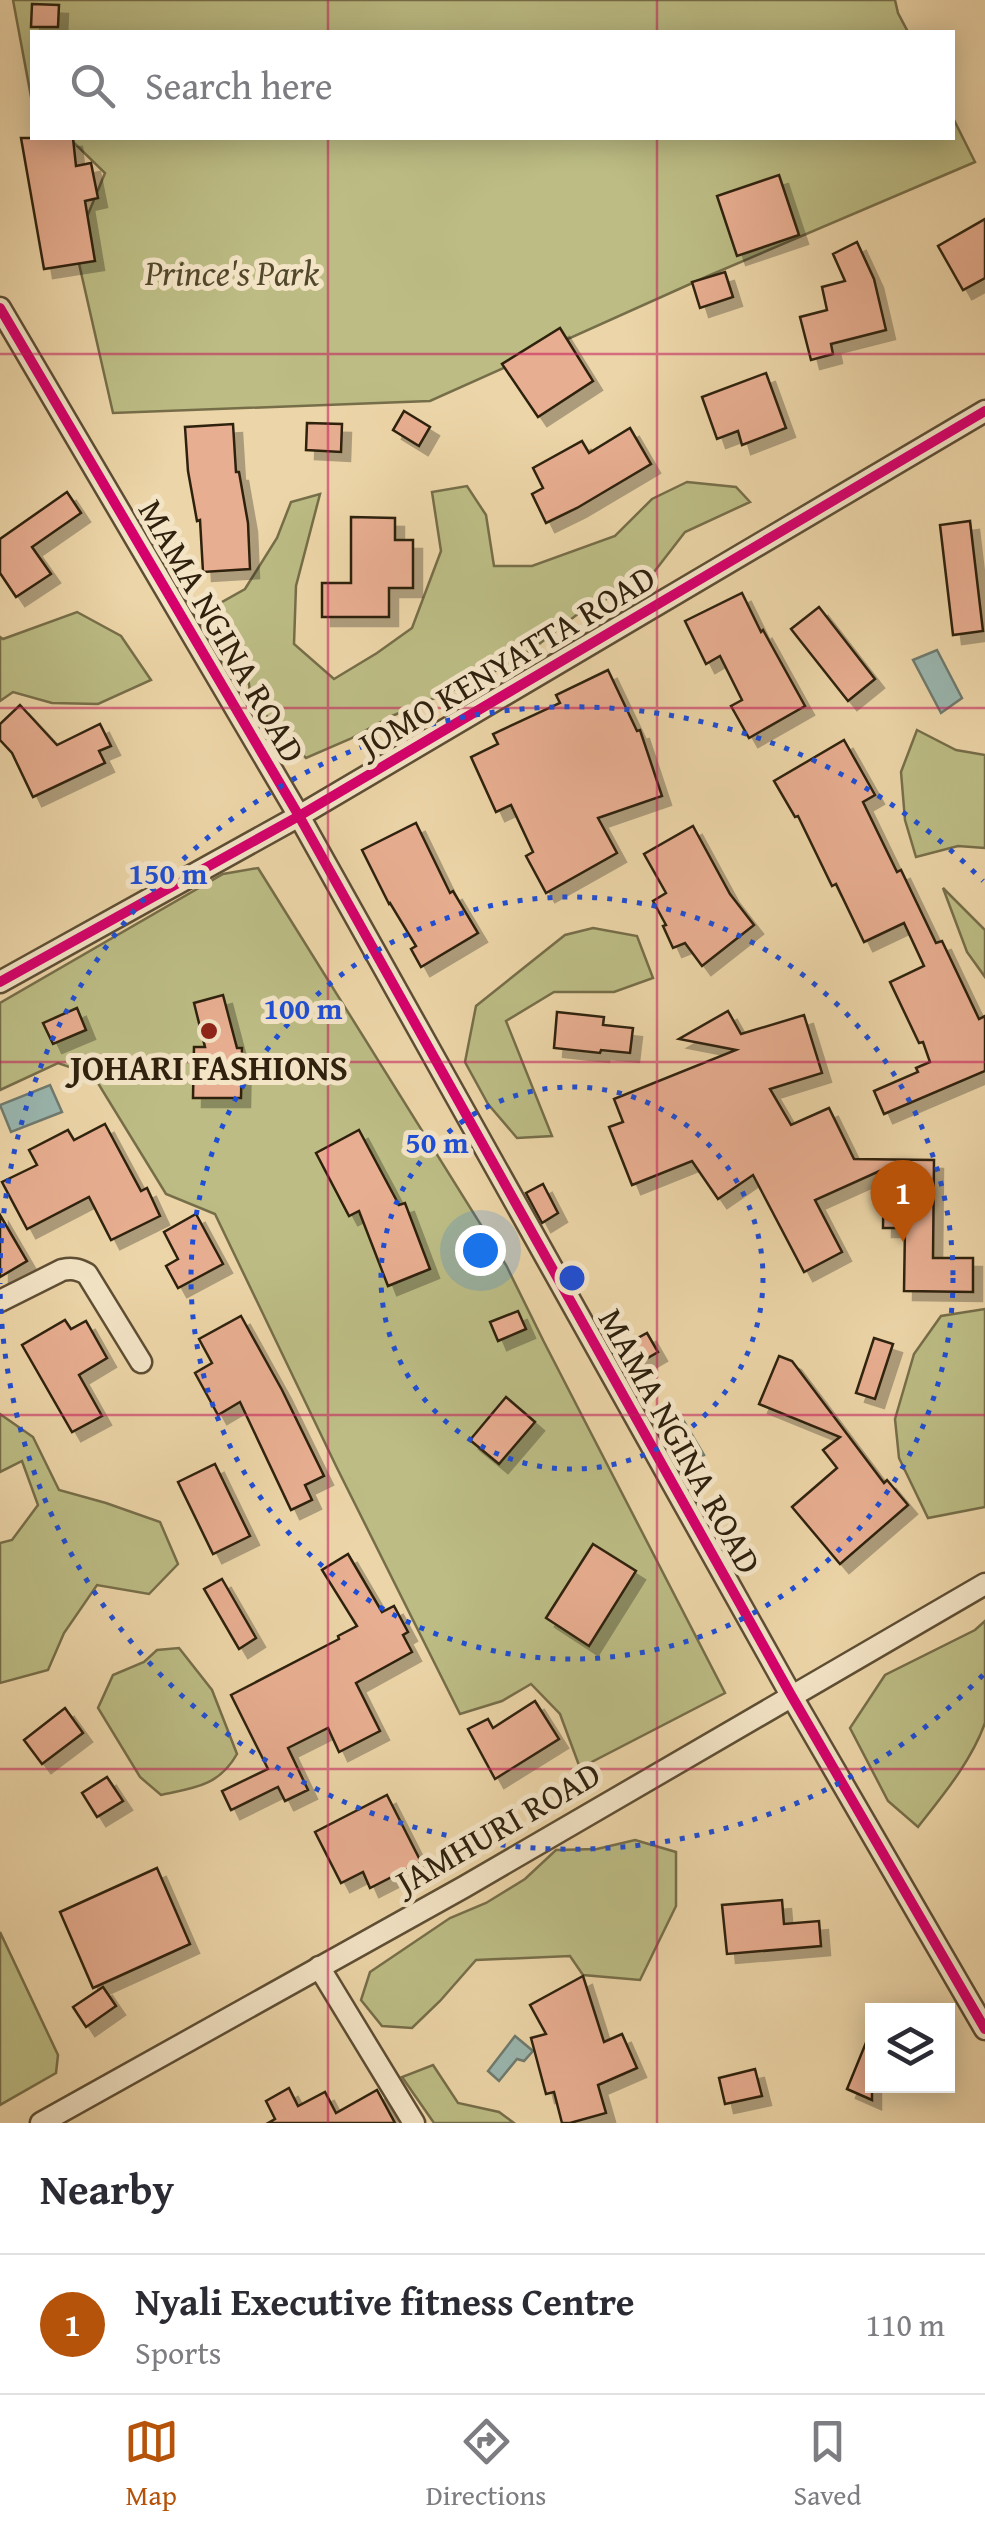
<!DOCTYPE html>
<style>
body{margin:0;font-family:"Gentium Book Plus",serif;background:#f2f2f3;color:#2b2b33}
.controls{position:absolute;right:30px;bottom:30px;display:grid;overflow:hidden;border-radius:0px;box-shadow:0 5px 25px #0003}
.controls button{width:90px;height:90px;display:grid;place-items:center;padding:0;border:0;border-bottom:2px solid #e1e1e2;background:#fff;color:#2b2b33;font:50px sans-serif}
.you{position:absolute;left:480px;top:1250px;width:35px;height:35px;margin:-25px;border:8px solid #fff;border-radius:50%;background:#1a73e8;box-shadow:0 0 0 15px #1a73e833}
.badge{display:grid;place-items:center;width:65px;height:65px;border-radius:50%;background:#b45309;color:#fff;font-size:32px;font-weight:700}
.pin{position:absolute;translate:-50% -82px;filter:drop-shadow(0 2px 5px #0008)}
.pin::after{content:'';position:absolute;top:52px;width:35px;height:30px;background:inherit;clip-path:polygon(0 0,100% 0,50% 100%)}
.list{margin:0;padding:0;list-style:none}
h2{display:flex;justify-content:space-between;align-items:center;height:130px;margin:0;padding:0 40px;font-size:42px}
h2 small{font-size:32px;font-weight:400;color:#7c7c81}
.list li{display:grid;grid-template-columns:65px 1fr auto;gap:30px;align-items:center;box-sizing:border-box;height:140px;padding:0 40px;border-top:2px solid #e1e1e2}
.list b{display:block;font-size:38px;white-space:nowrap}
.list p{margin:0;font-size:32px;white-space:nowrap;color:#7c7c81}
.list em{font-size:32px;font-style:normal;color:#7c7c81}
.icon{flex:none;width:55px;height:55px;fill:none;stroke:currentColor;stroke-width:2;stroke-linecap:round;stroke-linejoin:round}
.map{position:relative;flex:none;width:985px;height:2123px;overflow:hidden}
.search{position:absolute;background:#fff;box-shadow:0 5px 25px #0003;left:30px;right:30px;top:30px;height:110px;display:flex;align-items:center;gap:25px;box-sizing:border-box;padding:0 35px;border-radius:0px;color:#7c7c81;font-size:38px}
.sheet{height:270px;background:#fff}
nav{display:flex;justify-content:space-around;align-items:center;box-sizing:border-box;height:140px;border-top:2px solid #e1e1e2;background:#fff;font-size:28px;color:#7c7c81}
nav a{display:grid;justify-items:center;gap:5px}
nav .on{color:#b45309}
.map>svg:first-child{display:block}
</style>
<div class="map">
<svg width="985" height="2123" viewBox="0 0 985 2123">
<defs>
<filter id="shadow"><feDropShadow dx="9" dy="9" stdDeviation="0" flood-color="#0004"/></filter>
</defs>
<rect width="100%" height="100%" fill="#ecd5a8"/>
<filter id="stains"><feTurbulence type="fractalNoise" baseFrequency=".002" numOctaves="4"/><feColorMatrix values="0 0 0 0 .2 0 0 0 0 .09 0 0 0 0 .02 0 0 0 .5 -.17"/></filter>
<radialGradient id="worn" r=".72"><stop offset=".6" stop-color="#630" stop-opacity="0"/><stop offset="1" stop-color="#630" stop-opacity=".3"/></radialGradient>
<g fill="#bcbc84" stroke="#766e49" stroke-width="2.5">
<polygon points="13,0 895,0 898,13 908,32 32,32 32,102"/>
<polygon points="953,118 975,162 708,276 430,401 113,413 75,246 105,173 69,138 952,138"/>
<polygon points="687,482 736,487 750,502 685,532 644,585 588,606 534,648 487,676 392,716 350,739 306,758 251,699 247,670 202,625 215,606 245,589 277,538 291,502 320,494 296,586 294,644 334,679 377,653 412,628 441,551 432,492 467,486 486,515 494,566 532,566 615,536 652,499"/>
<polygon points="77,612 121,636 151,680 98,704 52,703 13,692 0,701 0,637 3,639"/>
<polygon points="917,730 956,750 985,755 985,848 958,846 916,857 905,820 901,772"/>
<polygon points="258,868 506,1265 544,1342 725,1693 580,1768 560,1714 531,1684 502,1701 460,1714 337,1468 215,1214 166,1194 93,1075 58,1063 0,1090 0,1003 223,874"/>
<polygon points="943,888 985,930 985,977 967,952"/>
<polygon points="593,928 637,936 653,978 614,992 554,992 506,1021 552,1136 517,1138 488,1104 465,1062 476,1006 565,935"/>
<polygon points="985,1309 985,1507 928,1518 899,1458 895,1419 914,1354 941,1316"/>
<polygon points="0,1414 33,1437 59,1490 106,1503 160,1522 178,1564 149,1594 97,1585 64,1633 48,1670 0,1683 0,1543 12,1540 38,1505 22,1461 0,1472"/>
<path d="M985 1621V1723C971 1762 943 1795 918 1827L888 1801 850 1728 885 1675 975 1630Z"/>
<path d="M179 1648 212 1690 237 1754C219 1786 194 1788 161 1795L140 1777 98 1708 113 1675 144 1662 157 1650Z"/>
<polygon points="635,1840 676,1852 676,1906 640,1980 583,1975 570,1956 476,1960 440,2001 412,2028 382,2026 361,2000 370,1972 450,1918 486,1903 525,1879 556,1850 597,1849"/>
<polygon points="0,1932 58,2055 56,2073 0,2105"/>
<polygon points="433,2065 458,2103 499,2112 514,2123 434,2123 402,2077"/>
</g>
<g fill="#9ab7b0" stroke="#6f7b6f" stroke-width="2.5">
<polygon points="937,650 962,698 941,713 913,660"/>
<polygon points="50,1085 62,1112 11,1132 0,1105"/>
<polygon points="670,1418 674,1421 682,1418 704,1455 684,1466 663,1431 666,1426 664,1418"/>
<polygon points="515,2036 533,2051 524,2061 517,2059 499,2081 488,2071"/>
</g>
<g fill="#e8ae91" stroke="#2f210e" stroke-width="2.5" filter="url(#shadow)">
<polygon points="32,4 59,5 58,27 31,27"/>
<polygon points="21,138 73,138 76,166 91,163 98,198 85,201 95,261 44,269"/>
<polygon points="779,175 799,235 737,256 717,196"/>
<polygon points="985,219 985,278 963,290 938,246"/>
<polygon points="857,242 874,279 886,330 831,344 833,354 811,360 800,317 827,310 822,287 845,281 833,254"/>
<polygon points="725,272 733,297 700,308 692,282"/>
<polygon points="560,328 593,381 538,417 502,364"/>
<polygon points="766,373 786,428 742,445 738,431 717,439 702,397"/>
<polygon points="404,411 430,427 419,446 393,430"/>
<polygon points="307,423 342,424 341,452 306,450"/>
<polygon points="233,424 236,472 239,472 248,523 250,569 203,572 200,520 197,521 188,471 185,427"/>
<polygon points="630,428 651,464 577,508 546,523 532,494 543,488 533,468 582,441 589,453"/>
<polygon points="67,492 81,513 32,547 51,574 16,597 0,573 0,539"/>
<polygon points="351,517 395,518 395,540 413,540 413,588 389,588 389,617 322,617 322,583 351,583"/>
<polygon points="970,521 983,631 953,635 940,525"/>
<polygon points="742,593 761,632 763,630 805,706 749,738 731,706 742,700 720,656 706,664 685,621"/>
<polygon points="819,607 875,679 848,701 791,629"/>
<polygon points="608,670 637,731 640,730 662,796 598,818 617,853 546,893 526,856 533,852 511,805 496,812 471,757 498,744 493,734 560,703 556,695"/>
<polygon points="20,705 57,745 100,724 111,746 99,751 105,763 33,797 12,753 0,740 0,724"/>
<polygon points="844,740 875,795 863,802 897,872 901,870 936,943 942,941 979,1019 985,1016 985,1071 884,1114 874,1091 918,1072 916,1068 930,1062 923,1042 919,1043 890,982 924,966 904,923 864,942 836,884 832,886 798,816 795,817 774,781"/>
<polygon points="416,823 450,893 453,891 478,933 421,967 411,949 416,946 390,903 389,904 362,850"/>
<polygon points="693,826 730,894 754,925 702,966 685,943 673,948 663,926 666,925 653,901 666,893 644,854"/>
<polygon points="223,995 237,1048 242,1048 241,1098 193,1098 194,1047 205,1047 194,1003"/>
<polygon points="77,1008 86,1030 53,1044 43,1023"/>
<polygon points="728,1011 741,1034 804,1015 822,1073 770,1089 791,1125 829,1108 854,1159 934,1160 933,1258 973,1258 973,1292 904,1291 905,1228 883,1228 884,1169 815,1200 842,1252 804,1272 753,1175 718,1199 692,1161 632,1185 609,1127 623,1122 614,1099 736,1050 679,1039"/>
<polygon points="557,1012 604,1017 603,1025 633,1028 630,1053 601,1050 600,1053 554,1048"/>
<polygon points="105,1124 141,1191 147,1188 160,1216 111,1240 89,1197 27,1229 2,1182 37,1165 29,1150 68,1130 74,1140"/>
<polygon points="359,1130 399,1205 405,1203 430,1269 388,1286 359,1211 349,1216 316,1153"/>
<polygon points="543,1184 558,1213 542,1223 526,1193"/>
<polygon points="196,1214 223,1264 178,1288 166,1266 178,1259 164,1232"/>
<polygon points="0,1215 27,1261 0,1277"/>
<polygon points="518,1311 526,1329 498,1341 490,1322"/>
<polygon points="241,1316 282,1390 324,1476 305,1485 312,1500 291,1510 240,1402 218,1415 195,1373 212,1363 199,1339"/>
<polygon points="65,1320 71,1329 86,1321 107,1358 79,1375 102,1416 72,1432 22,1345"/>
<polygon points="647,1333 658,1352 627,1370 616,1350"/>
<polygon points="874,1338 893,1344 875,1399 856,1393"/>
<polygon points="779,1356 792,1361 884,1483 887,1480 908,1505 840,1564 792,1507 837,1468 823,1450 840,1437 759,1404"/>
<polygon points="506,1397 535,1422 499,1464 470,1440"/>
<polygon points="215,1464 250,1536 213,1554 178,1482"/>
<polygon points="593,1544 636,1571 589,1646 546,1618"/>
<polygon points="348,1554 382,1612 394,1606 408,1632 403,1635 412,1652 356,1683 380,1731 339,1752 328,1728 288,1748 308,1790 285,1801 278,1787 231,1810 222,1791 268,1769 231,1695 339,1639 338,1636 357,1626 322,1570"/>
<polygon points="222,1579 256,1638 239,1649 204,1589"/>
<polygon points="535,1701 559,1739 495,1779 468,1729 488,1719 493,1728"/>
<polygon points="65,1708 83,1733 42,1764 24,1740"/>
<polygon points="107,1777 123,1801 97,1817 82,1793"/>
<polygon points="387,1795 421,1862 370,1888 363,1872 341,1883 315,1832"/>
<polygon points="157,1868 190,1944 93,1988 60,1912"/>
<polygon points="782,1900 784,1924 819,1921 821,1946 727,1954 722,1905"/>
<polygon points="583,1976 604,2042 622,2034 637,2068 598,2085 606,2113 570,2123 562,2123 554,2092 546,2094 531,2038 546,2034 530,2005"/>
<polygon points="103,1987 116,2006 86,2027 73,2007"/>
<polygon points="872,2028 872,2100 847,2089"/>
<polygon points="755,2069 762,2096 725,2104 719,2078"/>
<polygon points="289,2088 298,2106 325,2092 336,2113 377,2090 395,2123 268,2123 275,2119 266,2101"/>
</g>
<g fill="none" stroke-linecap="round" stroke-linejoin="round">
<defs>
<g id="street">
<polyline points="0,308 299,816 791,1695 985,2029"/>
<polyline points="0,982 299,816 985,411"/>
<path d="M0 1301 62 1270C72 1268 78 1269 87 1274L141 1362"/>
<polyline points="319,1967 414,2123"/>
<polyline points="41,2123 464,1887 985,1584"/>
</g>
</defs>
<use href="#street" stroke="#5e4e34" stroke-width="25"/>
<use href="#street" stroke="#f3e4c6" stroke-width="20"/>
<defs>
<g id="cycleway">
<polyline points="0,308 299,816 791,1695 985,2029"/>
<polyline points="0,982 299,816 985,411"/>
</g>
</defs>
<use href="#cycleway" stroke="#f3e4c6" stroke-width="16"/>
<use href="#cycleway" stroke="#d6006c" stroke-width="10"/>
</g>
<path fill="none" stroke="#c2185b" stroke-width="2.5" stroke-opacity="0.55" d="M328 0V32M657 0V32M328 138V2123M657 138V2123M0 354H985M0 708H985M0 1062H985M0 1415H985M0 1769H985"/>
<g fill="none" stroke="#1d4ed8" stroke-width="5" stroke-dasharray="5 10">
<circle cx="572" cy="1278" r="191"/>
<circle cx="572" cy="1278" r="381"/>
<path d="M983 1675A572 572 0 0 1 0 1283M0 1273A572 572 0 0 1 983 881"/>
</g>
<circle fill="#8f2418" stroke="#f3e4c6" stroke-width="4" cx="209" cy="1031" r="10"/>
<g text-anchor="middle" stroke-width="10" stroke-linejoin="round" paint-order="stroke">
<g font-size="35" font-style="italic" fill="#52482c" stroke="#f3e4c6">
<text x="232" y="285">Prince's Park</text>
</g>
<g font-size="35" fill="#2f210e" stroke="#f3e4c6">
<text transform="translate(222 631) rotate(60)" y="12">MAMA NGINA ROAD</text>
<text transform="translate(507 661) rotate(-31)" y="12">JOMO KENYATTA ROAD</text>
<text transform="translate(680 1441) rotate(61)" y="12">MAMA NGINA ROAD</text>
<text transform="translate(498 1828) rotate(-30)" y="12">JAMHURI ROAD</text>
</g>
<g font-size="35" font-weight="bold" fill="#2f210e" stroke="#f3e4c6">
<text x="209" y="1080">JOHARI FASHIONS</text>
</g>
</g>
<circle cx="572" cy="1278" r="15" fill="#1d4ed8" stroke="#f3e4c6" stroke-width="5"/>
<g font-size="30" text-anchor="middle" font-weight="bold" fill="#1d4ed8" stroke="#f3e4c6" stroke-width="10" stroke-linejoin="round" paint-order="stroke">
<text x="168" y="884">150 m</text>
<text x="303" y="1019">100 m</text>
<text x="437" y="1153">50 m</text>
</g>
<rect width="100%" height="100%" filter="url(#stains)"/>
<rect width="100%" height="100%" fill="url(#worn)"/>
</svg>
<div class="controls">
<button><svg class="icon" aria-label="layers" viewBox="0 0 24 24"><path d="M12 4l9 5-9 5-9-5zM3 14l9 5 9-5"/></svg></button>
</div>
<div class="you"></div>
<div class="pin badge" style="left:903px;top:1242px">1</div>
<div class="search"><svg class="icon" aria-label="search" viewBox="0 0 24 24"><circle cx="10" cy="10" r="6"/><path d="M15 15l6 6"/></svg>Search here</div>
</div>
<section class="sheet">
<h2>Nearby<small></small></h2>
<ul class="list">
<li><span class="badge">1</span><div><b>Nyali Executive fitness Centre</b><p>Sports</p></div><em>110 m</em></li>
</ul>
</section>
<nav>
<a class="on"><svg class="icon" aria-label="map" viewBox="0 0 24 24"><path d="M3 6l6-2 6 2 6-2v14l-6 2-6-2-6 2zM9 4v14M15 6v14"/></svg>Map</a>
<a><svg class="icon" aria-label="directions" viewBox="0 0 24 24"><path d="M12 3l9 9-9 9-9-9zM9 14v-3h6M13 9l2 2-2 2"/></svg>Directions</a>
<a><svg class="icon" aria-label="saved" viewBox="0 0 24 24"><path d="M7 4h10v16l-5-4-5 4z"/></svg>Saved</a>
</nav>
